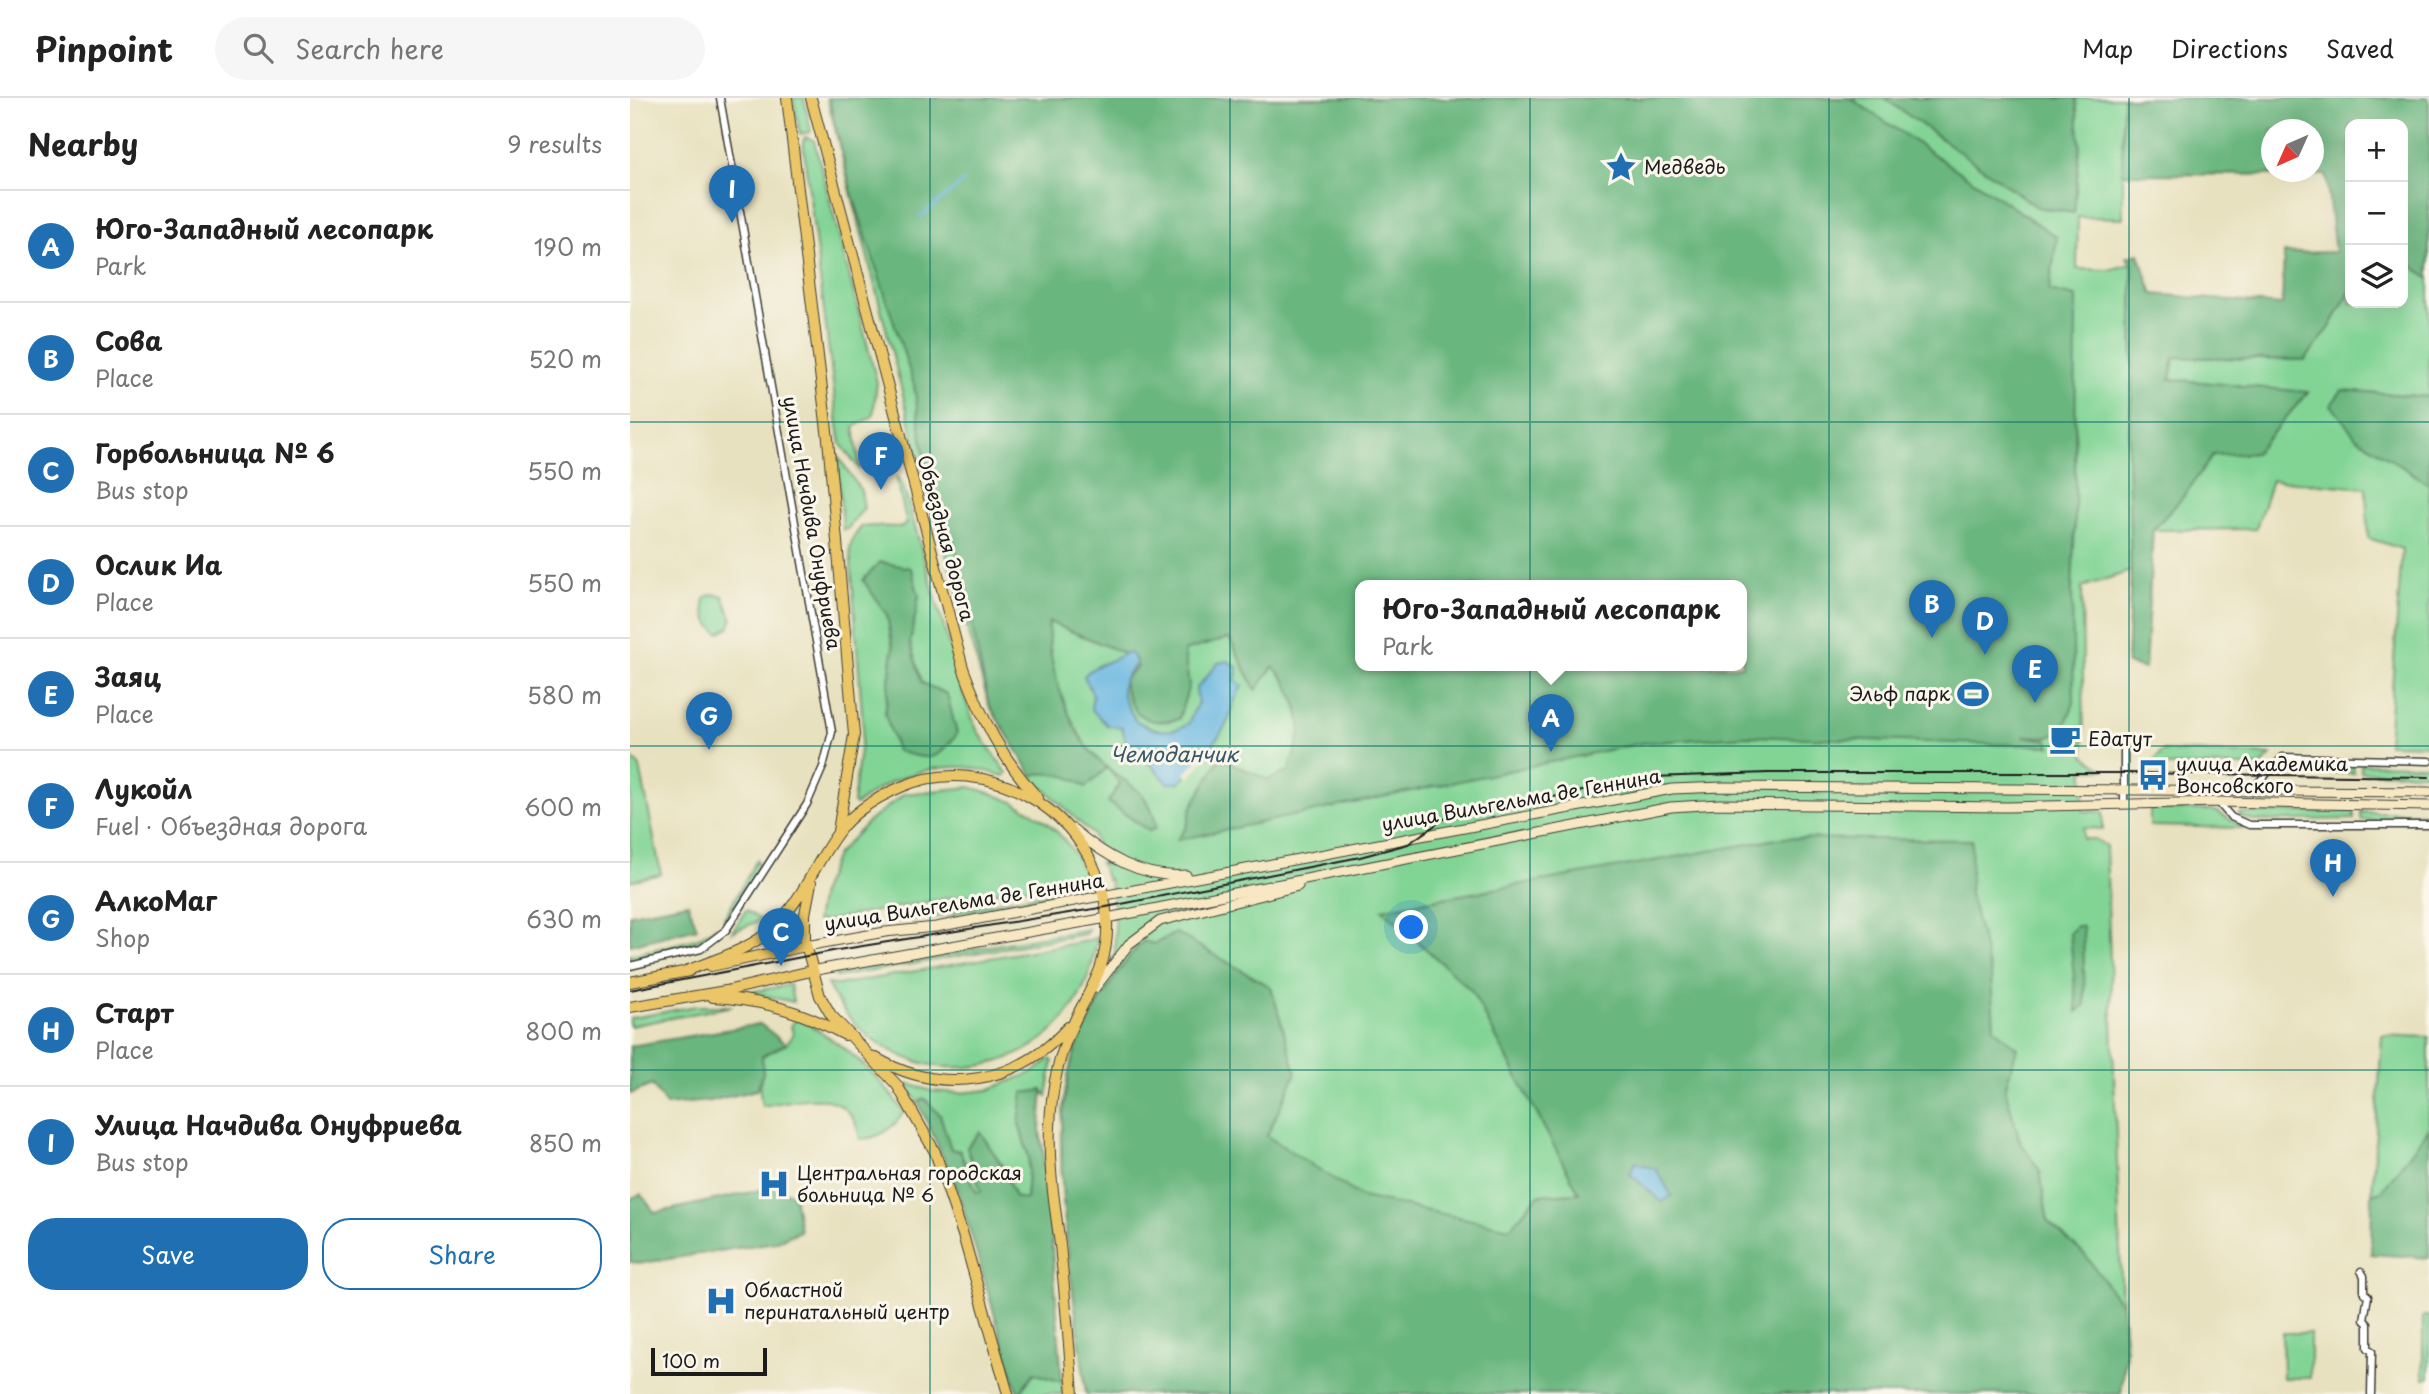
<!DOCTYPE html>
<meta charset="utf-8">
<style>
body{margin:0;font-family:"Playpen Sans",sans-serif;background:#f6f6f6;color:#222}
.controls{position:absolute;right:21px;top:21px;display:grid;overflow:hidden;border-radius:14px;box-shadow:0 7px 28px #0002}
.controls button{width:63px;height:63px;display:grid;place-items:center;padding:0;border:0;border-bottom:2px solid #e0e0e0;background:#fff;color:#222;font:35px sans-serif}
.compass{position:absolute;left:1631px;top:21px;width:63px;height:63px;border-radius:50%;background:#fff;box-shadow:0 7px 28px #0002;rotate:225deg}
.scale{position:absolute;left:21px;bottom:18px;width:116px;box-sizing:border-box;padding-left:7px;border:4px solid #1c1c1c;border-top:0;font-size:19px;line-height:24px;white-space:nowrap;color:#1c1c1c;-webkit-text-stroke:5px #fbf7ec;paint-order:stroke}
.you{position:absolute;left:782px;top:830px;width:24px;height:24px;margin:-18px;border:5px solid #fff;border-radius:50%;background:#1a73e8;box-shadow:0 0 0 10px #1a73e833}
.badge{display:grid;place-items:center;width:46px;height:46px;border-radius:50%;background:#1f6fb2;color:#fff;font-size:23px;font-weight:700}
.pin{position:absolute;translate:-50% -58px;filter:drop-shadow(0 2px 4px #0008)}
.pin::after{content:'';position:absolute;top:37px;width:24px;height:21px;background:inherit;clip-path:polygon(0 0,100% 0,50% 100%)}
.popup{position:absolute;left:725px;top:482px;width:392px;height:91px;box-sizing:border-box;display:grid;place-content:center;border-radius:14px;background:#fff;filter:drop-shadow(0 2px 5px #0005);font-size:23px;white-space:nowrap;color:#767676}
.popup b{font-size:26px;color:#222}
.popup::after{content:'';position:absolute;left:50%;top:100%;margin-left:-14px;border:14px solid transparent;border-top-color:#fff}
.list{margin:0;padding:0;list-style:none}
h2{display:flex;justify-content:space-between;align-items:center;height:91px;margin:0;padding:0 28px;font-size:30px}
h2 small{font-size:23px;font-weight:400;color:#767676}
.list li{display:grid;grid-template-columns:46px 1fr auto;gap:21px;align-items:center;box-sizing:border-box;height:112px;padding:0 28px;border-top:2px solid #e0e0e0}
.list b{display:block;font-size:26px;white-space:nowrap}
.list p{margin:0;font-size:23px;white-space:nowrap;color:#767676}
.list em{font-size:23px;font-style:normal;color:#767676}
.actions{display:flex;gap:14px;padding:21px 28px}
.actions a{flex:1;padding:16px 0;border:2px solid #1f6fb2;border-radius:28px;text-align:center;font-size:24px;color:#1f6fb2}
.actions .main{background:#1f6fb2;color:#fff}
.icon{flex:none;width:38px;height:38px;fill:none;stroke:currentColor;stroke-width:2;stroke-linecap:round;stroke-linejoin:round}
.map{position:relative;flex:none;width:1799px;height:1296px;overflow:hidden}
header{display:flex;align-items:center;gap:42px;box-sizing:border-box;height:98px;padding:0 35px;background:#fff;border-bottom:2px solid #e0e0e0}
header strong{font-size:33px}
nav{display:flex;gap:38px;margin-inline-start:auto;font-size:24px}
.search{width:490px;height:63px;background:#f6f6f6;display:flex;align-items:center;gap:18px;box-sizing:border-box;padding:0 24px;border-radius:38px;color:#767676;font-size:26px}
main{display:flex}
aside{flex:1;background:#fff}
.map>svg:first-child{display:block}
</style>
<header>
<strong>Pinpoint</strong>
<div class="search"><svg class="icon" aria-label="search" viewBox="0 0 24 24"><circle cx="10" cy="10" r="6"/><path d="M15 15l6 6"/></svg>Search here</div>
<nav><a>Map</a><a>Directions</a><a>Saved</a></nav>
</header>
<main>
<aside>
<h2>Nearby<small>9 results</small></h2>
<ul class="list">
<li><span class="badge">A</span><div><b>Юго-Западный лесопарк</b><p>Park</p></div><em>190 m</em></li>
<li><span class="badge">B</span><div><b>Сова</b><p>Place</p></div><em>520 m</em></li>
<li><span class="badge">C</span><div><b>Горбольница № 6</b><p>Bus stop</p></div><em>550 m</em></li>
<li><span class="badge">D</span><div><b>Ослик Иа</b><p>Place</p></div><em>550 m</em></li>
<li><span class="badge">E</span><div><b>Заяц</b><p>Place</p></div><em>580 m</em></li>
<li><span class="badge">F</span><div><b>Лукойл</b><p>Fuel · Объездная дорога</p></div><em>600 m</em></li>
<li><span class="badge">G</span><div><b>АлкоМаг</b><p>Shop</p></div><em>630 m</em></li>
<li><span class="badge">H</span><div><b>Старт</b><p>Place</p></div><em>800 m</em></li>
<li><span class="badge">I</span><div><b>Улица Начдива Онуфриева</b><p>Bus stop</p></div><em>850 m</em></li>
</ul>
<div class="actions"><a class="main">Save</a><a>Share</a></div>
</aside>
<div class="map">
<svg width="1799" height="1296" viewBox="0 0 1799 1296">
<rect width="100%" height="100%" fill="#fbf7ec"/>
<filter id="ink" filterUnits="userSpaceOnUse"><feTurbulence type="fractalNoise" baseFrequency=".0143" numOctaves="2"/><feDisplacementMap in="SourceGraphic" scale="14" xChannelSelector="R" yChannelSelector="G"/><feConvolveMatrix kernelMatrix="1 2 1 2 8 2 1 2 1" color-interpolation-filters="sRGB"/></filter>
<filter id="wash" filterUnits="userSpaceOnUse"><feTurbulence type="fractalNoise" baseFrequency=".00686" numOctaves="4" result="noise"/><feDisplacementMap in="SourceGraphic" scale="28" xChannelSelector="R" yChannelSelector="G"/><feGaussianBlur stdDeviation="1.57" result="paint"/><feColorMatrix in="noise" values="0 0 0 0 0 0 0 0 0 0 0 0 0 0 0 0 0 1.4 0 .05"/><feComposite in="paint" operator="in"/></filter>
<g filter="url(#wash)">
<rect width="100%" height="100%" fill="#e8e1bf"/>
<g fill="#82d495" stroke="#4f7858" stroke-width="2" fill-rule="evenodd">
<polygon points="163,0 174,0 181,34 170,36"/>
<path d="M197 0H1493V120L1448 119 1447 171 1478 172 1502 166 1503 278 1498 350 1501 473 1452 489 1454 657 1474 672H1454L1453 713 1473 714V731L1453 730V741H1465L1476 748 1492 1207 1481 1192 456 1296 438 1147 431 1047 441 965 465 913 485 854V813L479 781 477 782 470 765 474 766 463 737 406 683 359 607 287 352ZM730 488H1112V568H730Z"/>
<polygon points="175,39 184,42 247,284 243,318 224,329 230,372 211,346 209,334 173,44"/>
<path d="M1773 160 1799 181V299L1712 292 1726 339 1799 386V647L1758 646 1772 451 1738 440 1736 390 1642 382 1626 431 1523 432 1591 286 1539 281 1545 259 1675 262 1700 229 1720 193V205H1773ZM1608 287 1625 355 1583 357 1543 409Z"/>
<polygon points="207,357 231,393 234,410 217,431 213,432"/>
<path d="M266 378 273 387 333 596 347 632 377 675 375 678C362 675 346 669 332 669 293 668 256 682 226 707L223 705 233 629 220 451 223 440 232 428 270 429 277 426ZM289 498 280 545 292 585 255 616 263 551 257 516Z"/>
<path d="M82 496 93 498 102 521 100 529 89 535C78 528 72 514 75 500Z"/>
<polygon points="1533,653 1641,657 1631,668 1524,668 1523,664"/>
<polygon points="0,658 10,669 31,776 0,783"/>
<polygon points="1655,665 1723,667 1724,675 1646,674"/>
<polygon points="1731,666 1799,667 1799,675 1731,674"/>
<path d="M340 689C393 703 438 728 457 782L319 800 186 824 191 794 206 757 237 725 274 696Z"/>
<polygon points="1520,711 1583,712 1617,730 1520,728"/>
<polygon points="1724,713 1724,721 1623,723 1610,718 1609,715"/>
<polygon points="1731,714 1799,715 1799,723 1731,722"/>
<polygon points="127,762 130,771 97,821 94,820"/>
<polygon points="448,790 450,794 307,819 255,824"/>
<polygon points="116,812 131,822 102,834"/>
<path d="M86 829 88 832C62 852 31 855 0 861V857L66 841Z"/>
<polygon points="458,831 455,836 206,879 205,875"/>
<path d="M467 839C451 988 264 1017 197 886L207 887 457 843Z"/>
<polygon points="160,887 163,904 119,894"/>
<polygon points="66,908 103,908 0,928 0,920"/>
<path d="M167 920C211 944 245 972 274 1014 264 1029 249 1041 230 1041 220 986 171 1001 132 1008 127 990 133 977 132 958L156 946 163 937 161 927Z"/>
<polygon points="1752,937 1799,939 1799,1030 1752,1093 1742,1096"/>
<polygon points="420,961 423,963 417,998 412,992 389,1026 399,1060 396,1102 385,1099 371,1066 351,1095 346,1094 330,1053 321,1052 310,1017 294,1000 288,1004 278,990 279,986 301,993 330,995 358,992 404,974"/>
<rect x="1793" y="1218" width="6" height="62"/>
<polygon points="1652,1235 1680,1235 1680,1280 1653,1280"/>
<polygon points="404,1275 432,1284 433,1296 389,1296"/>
</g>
<g fill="#69b67e" stroke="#42694d" stroke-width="2" fill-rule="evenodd">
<path d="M199 0H1220L1427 139 1419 193 1446 199 1445 426 1442 491 1444 605 1433 632 1420 639 1393 638 1418 642 1420 648 1117 638 1012 645 547 742 557 728 561 710 590 660 638 682 659 673C663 661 668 647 670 635 672 614 659 582 643 569L626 592 599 540 554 553 559 587 549 621C514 630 500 615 493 582L508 568 505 560 419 524C416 563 437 624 462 655 486 685 521 685 526 730L519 733 478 704 490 685 477 670 456 689C440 677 423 673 402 677L359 607 324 443 298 385 284 287 221 92ZM730 488H1112V568H730Z"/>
<polygon points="1254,0 1446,0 1450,49 1444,115 1407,109"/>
<path d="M1493 0H1799V181L1773 160V26H1720V193L1700 229 1675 262 1544 259 1540 281 1678 294 1625 355 1583 357 1553 399 1523 432 1515 571 1497 566 1501 473 1498 350 1503 278 1502 166 1497 159 1509 156 1523 196 1652 207 1654 155 1705 154 1696 77 1492 76ZM1642 32H1684V74H1642Z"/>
<polygon points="1712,292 1799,299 1799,386 1726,339 1701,307"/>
<path d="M250 464 281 470 289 498 280 545 292 585 317 596 327 636C306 665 300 662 267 653L255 616 263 551 257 517 233 482Z"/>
<path d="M1152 740 1342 742 1340 796 1361 877 1364 930 1387 950 1375 991 1390 1043 1410 1073 1418 1124 1456 1158 1492 1207 1496 1254 1491 1296H456C446 1198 416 1062 441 966 451 929 487 871 513 843L524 846 546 835 641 889 666 975 637 1038 732 1099 880 1130 908 1097 949 1095 841 892 752 811Z"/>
<polygon points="58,805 67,830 0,847 0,816"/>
<polygon points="1446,828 1453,829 1455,907 1447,914 1440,835"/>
<polygon points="130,926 156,946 132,958 133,975 127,992 80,1003 36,1007 22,987 0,996 0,948"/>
<polygon points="413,992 410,1032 417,1080 432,1284 404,1275 388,1296 328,1092 288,1004 294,1000 310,1017 321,1051 330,1053 346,1094 351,1094 337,1049 350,1034 371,1066 385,1099 396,1102 399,1060 389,1026 393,995"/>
<polygon points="1799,1030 1799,1160 1741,1156 1742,1096 1752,1093"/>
<polygon points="139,1090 164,1096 170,1133 145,1144 13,1165 0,1164 0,1101 11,1096 25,1115"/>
</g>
<g fill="#65b5e0" stroke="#40687e" stroke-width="2">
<path d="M495 555 501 556 507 565C484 588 491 596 506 623 525 633 540 637 558 626L568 604 566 591 588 565 598 563 608 570 605 582 613 588C606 596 603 607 600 618 595 634 562 673 549 685H538L507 652 497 648 492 629 478 628 461 611 463 597 454 578C465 565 479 566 495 555Z"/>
<polygon points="1005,1064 1026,1071 1042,1098 1032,1104 1000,1076"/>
</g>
<polygon fill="#e8e1bf" points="577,651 580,654 560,680 555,676"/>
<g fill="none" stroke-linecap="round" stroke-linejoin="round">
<polyline stroke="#65b5e0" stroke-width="2.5" points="290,119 334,83"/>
</g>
</g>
<g filter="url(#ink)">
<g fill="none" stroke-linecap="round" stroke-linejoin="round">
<defs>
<g id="street">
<polyline points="1621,692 1653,659 1799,663"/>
<polyline points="1588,704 1601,719 1619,727 1799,727"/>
<polyline points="1494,705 1494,644"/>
<polyline points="0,868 71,851 96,832 177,706 193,669 202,634 90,0"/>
<polyline points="1731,1173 1734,1178 1734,1195 1738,1198 1734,1222 1738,1226 1738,1250 1742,1253 1741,1296"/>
</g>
<g id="secondary">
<path d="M443 731C475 758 512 781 556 777"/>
<polyline points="176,848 255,834 306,829 1042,691 1093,689 1799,694"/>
<polyline points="181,873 477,820 1041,709 1089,706 1376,709 1588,704 1799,708"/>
<polyline points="465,890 499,846 530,823 668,788"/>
</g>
<g id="primary">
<polyline points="157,0 198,341 224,637 208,733"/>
<path d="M181 0 333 570C351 619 372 661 408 700"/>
<polyline points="181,785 175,816 175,843 190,898 201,917 267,987 305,1054 333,1137 378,1296"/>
<polyline points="81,868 176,848"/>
<path d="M53 874C84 862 120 852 144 829 172 802 185 766 207 736 221 715 248 699 271 689 313 671 361 676 400 699 457 731 492 803 471 868 465 886 454 903 446 920 429 954 421 992 420 1029 418 1068 425 1108 430 1147 435 1196 439 1246 443 1296"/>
<polyline points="0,884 59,873"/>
<path d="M83 899C132 902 172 913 215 937"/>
<polyline points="0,909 96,893 181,873"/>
<path d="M246 960C312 998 388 986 438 929"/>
</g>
</defs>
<use href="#street" stroke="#3b3a34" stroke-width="9"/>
<use href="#secondary" stroke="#3b3a34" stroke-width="11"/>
<use href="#primary" stroke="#3b3a34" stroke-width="12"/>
<use href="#street" stroke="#fff" stroke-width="6"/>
<use href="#secondary" stroke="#f7e8c3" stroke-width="9"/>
<use href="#primary" stroke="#ebc669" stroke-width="10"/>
<polyline stroke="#1c1c1c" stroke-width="2" points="0,892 208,852 476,809 730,759 778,746 814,721 1022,679 1138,675 1494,675 1799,679"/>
</g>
</g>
<path fill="none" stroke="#0f766e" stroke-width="2" stroke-opacity="0.55" d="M300 0V1296M600 0V1296M900 0V1296M1199 0V1296M1499 0V1296M0 324H1799M0 648H1799M0 972H1799"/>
<defs>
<symbol id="sight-bare" viewBox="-9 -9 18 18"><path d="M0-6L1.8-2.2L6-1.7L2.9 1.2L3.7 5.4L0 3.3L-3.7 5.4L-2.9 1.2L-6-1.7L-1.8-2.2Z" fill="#1f6fb2" stroke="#fbf7ec" stroke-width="2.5" paint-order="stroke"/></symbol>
<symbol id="stadium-bare" viewBox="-9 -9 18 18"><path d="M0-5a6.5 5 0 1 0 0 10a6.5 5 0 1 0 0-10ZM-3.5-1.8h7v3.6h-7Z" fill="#1f6fb2" stroke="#fbf7ec" stroke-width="2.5" paint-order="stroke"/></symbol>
<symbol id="cafe-bare" viewBox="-9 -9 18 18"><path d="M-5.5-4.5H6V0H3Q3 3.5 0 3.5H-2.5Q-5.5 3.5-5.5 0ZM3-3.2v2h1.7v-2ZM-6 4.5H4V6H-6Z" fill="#1f6fb2" stroke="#fbf7ec" stroke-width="2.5" paint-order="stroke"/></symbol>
<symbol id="bus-bare" viewBox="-9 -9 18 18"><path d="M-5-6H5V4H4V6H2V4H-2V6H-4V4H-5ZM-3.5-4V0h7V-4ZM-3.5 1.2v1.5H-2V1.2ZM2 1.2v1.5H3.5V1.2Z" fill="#1f6fb2" stroke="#fbf7ec" stroke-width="2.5" paint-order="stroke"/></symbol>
<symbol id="hospital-bare" viewBox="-9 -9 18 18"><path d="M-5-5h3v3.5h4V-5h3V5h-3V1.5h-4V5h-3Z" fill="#1f6fb2" stroke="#fbf7ec" stroke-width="2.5" paint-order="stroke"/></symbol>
</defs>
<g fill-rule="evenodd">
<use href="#sight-bare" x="969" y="47" width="44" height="44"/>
<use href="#stadium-bare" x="1321" y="574" width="44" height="44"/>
<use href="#cafe-bare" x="1413" y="619" width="44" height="44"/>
<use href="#bus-bare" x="1501" y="655" width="44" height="44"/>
<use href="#hospital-bare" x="122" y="1064" width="44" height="44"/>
<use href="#hospital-bare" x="69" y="1181" width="44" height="44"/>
</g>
<g text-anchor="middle" stroke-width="6" stroke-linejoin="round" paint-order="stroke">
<g font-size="19" fill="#1c1c1c" stroke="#fbf7ec" text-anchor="start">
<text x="1014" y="76">Медведь</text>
<text x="1320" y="603" text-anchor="end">Эльф парк</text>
<text x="1458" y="648">Едатут</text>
<text x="1546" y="673">улица Академика<tspan x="1546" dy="22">Вонсовского</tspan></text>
<text x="167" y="1082">Центральная городская<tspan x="167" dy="22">больница № 6</tspan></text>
<text x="114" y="1199">Областной<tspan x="114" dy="22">перинатальный центр</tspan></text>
</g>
<g font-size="19" fill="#1c1c1c" stroke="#fbf7ec">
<text transform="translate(182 425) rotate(80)" y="7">улица Начдива Онуфриева</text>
<text transform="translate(316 440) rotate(75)" y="7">Объездная дорога</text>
<text transform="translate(891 702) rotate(-10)" y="7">улица Вильгельма де Геннина</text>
<text transform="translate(334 804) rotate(-9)" y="7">улица Вильгельма де Геннина</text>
</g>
<g font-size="21" font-style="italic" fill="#39596a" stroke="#fbf7ec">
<text x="544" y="664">Чемоданчик</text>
</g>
</g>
</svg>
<div class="controls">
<button>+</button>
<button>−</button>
<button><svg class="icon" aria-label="layers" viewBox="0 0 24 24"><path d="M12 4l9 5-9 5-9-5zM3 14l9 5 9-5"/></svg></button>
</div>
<svg class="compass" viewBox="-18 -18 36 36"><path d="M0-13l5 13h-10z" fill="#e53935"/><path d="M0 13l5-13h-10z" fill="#767676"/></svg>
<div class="scale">100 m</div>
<div class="you"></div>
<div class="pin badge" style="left:921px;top:654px">A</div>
<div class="popup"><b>Юго-Западный лесопарк</b>Park</div>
<div class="pin badge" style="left:1302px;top:540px">B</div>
<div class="pin badge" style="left:151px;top:868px">C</div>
<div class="pin badge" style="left:1355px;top:557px">D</div>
<div class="pin badge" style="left:1405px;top:605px">E</div>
<div class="pin badge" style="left:251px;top:392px">F</div>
<div class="pin badge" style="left:79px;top:652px">G</div>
<div class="pin badge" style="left:1703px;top:799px">H</div>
<div class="pin badge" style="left:102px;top:125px">I</div>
</div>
</main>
